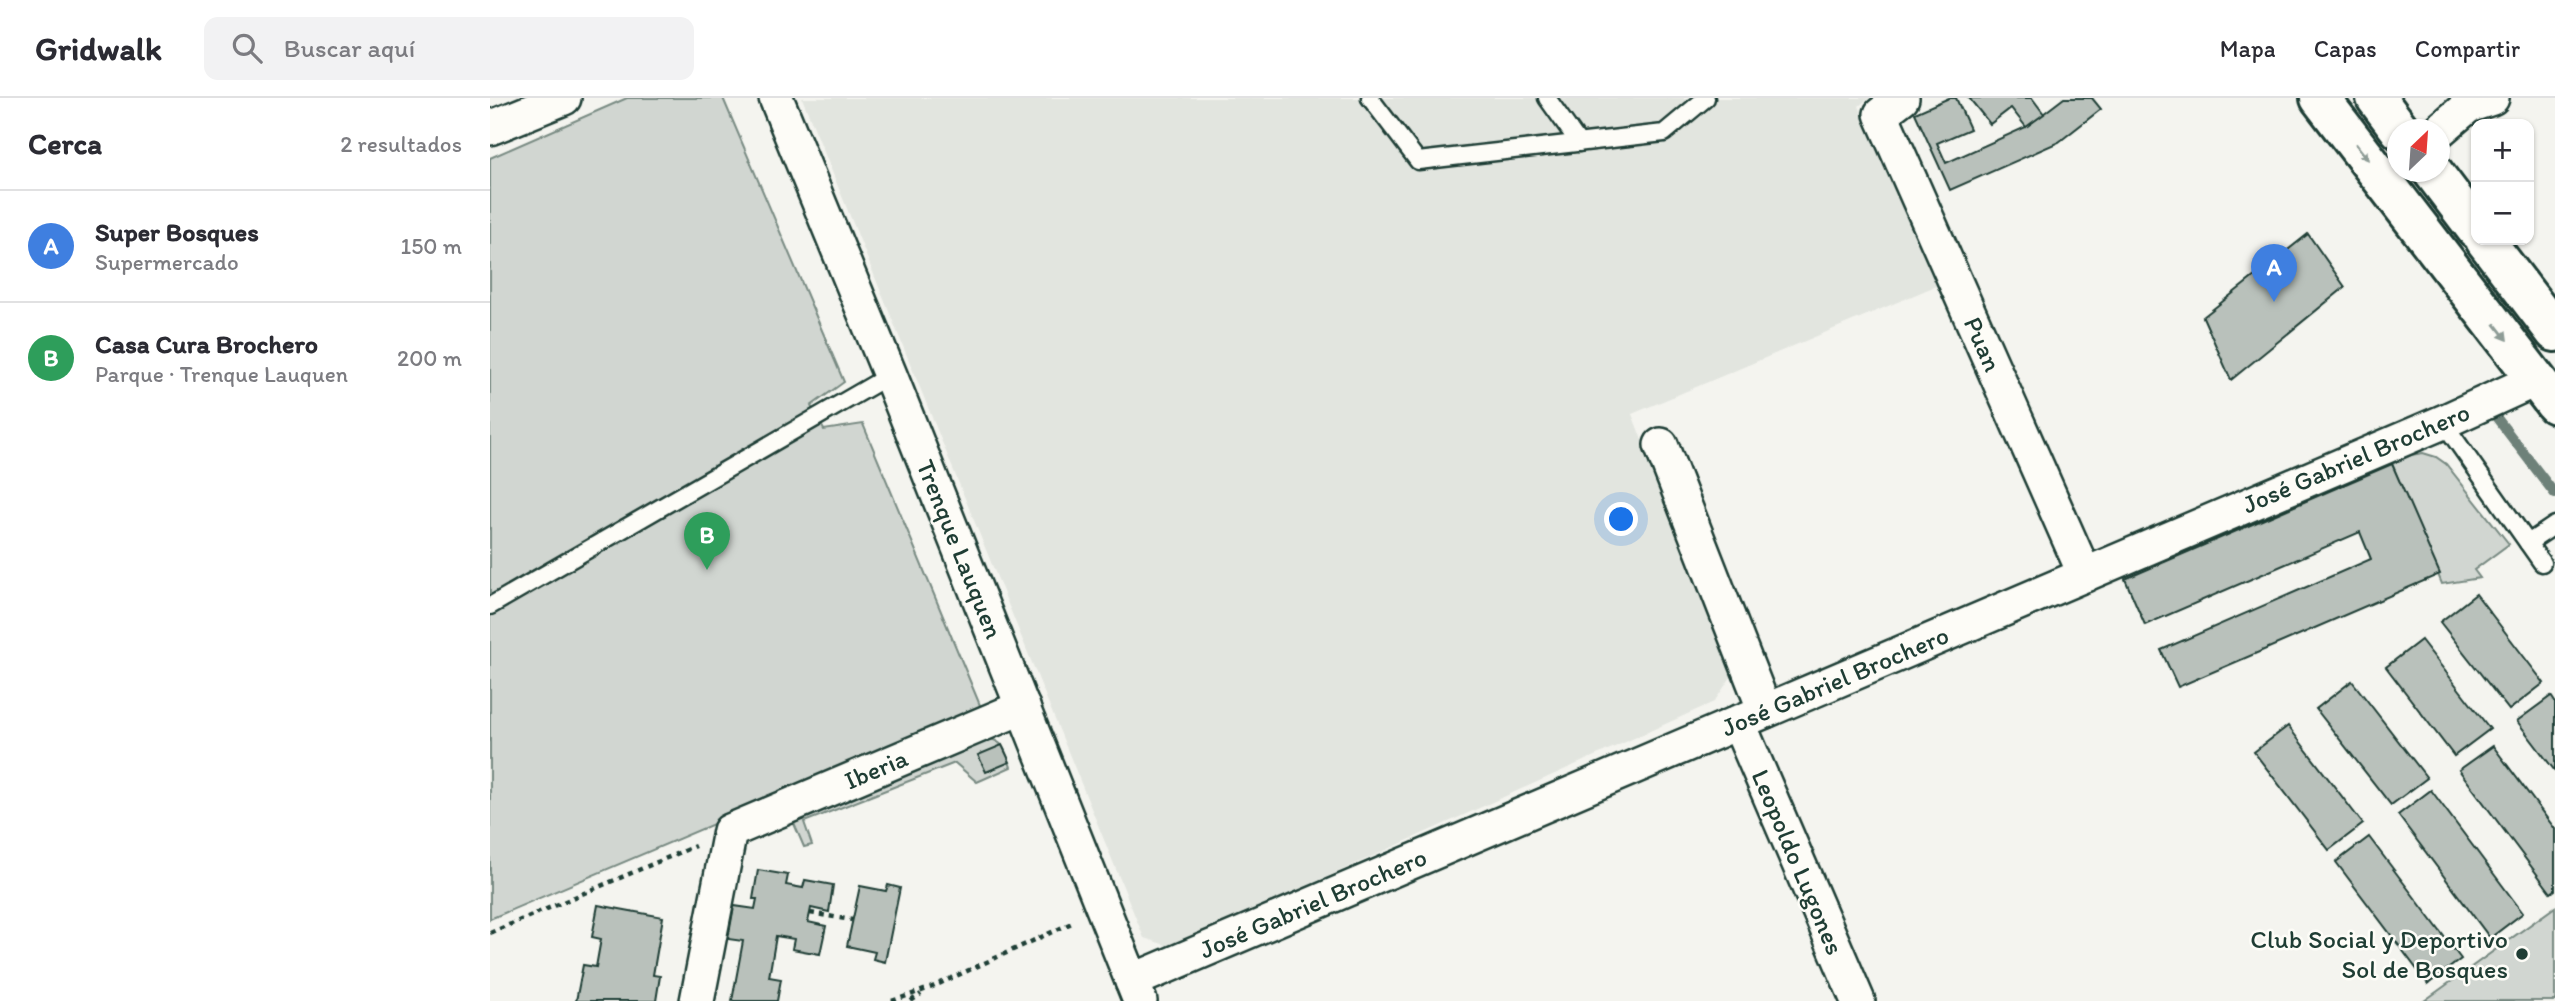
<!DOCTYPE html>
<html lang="es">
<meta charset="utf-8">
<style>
body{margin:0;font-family:Itim,sans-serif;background:#f2f2f3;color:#2b2b33}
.controls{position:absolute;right:21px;top:21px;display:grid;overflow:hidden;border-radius:14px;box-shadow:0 2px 5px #0004}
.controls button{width:63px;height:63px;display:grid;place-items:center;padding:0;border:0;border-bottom:2px solid #e1e1e2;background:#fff;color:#2b2b33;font:35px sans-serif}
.compass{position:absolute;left:1897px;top:21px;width:63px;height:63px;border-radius:50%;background:#fff;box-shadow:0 2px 5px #0004;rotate:25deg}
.you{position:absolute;left:1132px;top:422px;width:24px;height:24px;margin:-18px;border:5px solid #fff;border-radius:50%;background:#1a73e8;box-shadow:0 0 0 10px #1a73e833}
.badge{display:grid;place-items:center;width:46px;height:46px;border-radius:50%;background:#1f3d34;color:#fff;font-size:23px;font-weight:700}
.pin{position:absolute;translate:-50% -58px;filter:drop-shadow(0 2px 4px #0008)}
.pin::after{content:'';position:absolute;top:37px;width:24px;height:21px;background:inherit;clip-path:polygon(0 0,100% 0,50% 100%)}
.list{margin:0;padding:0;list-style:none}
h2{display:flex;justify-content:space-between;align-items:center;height:91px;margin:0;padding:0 28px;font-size:30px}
h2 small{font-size:23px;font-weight:400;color:#7c7c81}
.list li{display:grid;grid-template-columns:46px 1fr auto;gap:21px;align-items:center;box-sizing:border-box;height:112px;padding:0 28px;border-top:2px solid #e1e1e2}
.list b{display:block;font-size:26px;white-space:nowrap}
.list p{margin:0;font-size:23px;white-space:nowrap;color:#7c7c81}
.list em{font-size:23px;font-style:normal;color:#7c7c81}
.icon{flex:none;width:38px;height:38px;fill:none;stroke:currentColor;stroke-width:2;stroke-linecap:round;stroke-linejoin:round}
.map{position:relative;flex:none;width:2065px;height:903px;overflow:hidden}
header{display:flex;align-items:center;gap:42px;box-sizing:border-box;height:98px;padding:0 35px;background:#fff;border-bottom:2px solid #e1e1e2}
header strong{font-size:33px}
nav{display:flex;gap:38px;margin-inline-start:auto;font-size:24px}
.search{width:490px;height:63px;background:#f2f2f3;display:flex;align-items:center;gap:18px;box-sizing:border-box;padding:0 24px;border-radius:14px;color:#7c7c81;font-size:26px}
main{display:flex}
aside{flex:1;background:#fff}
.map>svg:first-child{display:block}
</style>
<header>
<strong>Gridwalk</strong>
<div class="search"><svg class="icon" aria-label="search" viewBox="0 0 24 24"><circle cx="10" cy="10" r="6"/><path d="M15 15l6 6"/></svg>Buscar aquí</div>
<nav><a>Mapa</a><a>Capas</a><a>Compartir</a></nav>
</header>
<main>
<aside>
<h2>Cerca<small>2 resultados</small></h2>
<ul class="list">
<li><span class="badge" style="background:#3f7fe0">A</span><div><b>Super Bosques</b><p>Supermercado</p></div><em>150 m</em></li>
<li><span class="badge" style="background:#2e9e5b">B</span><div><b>Casa Cura Brochero</b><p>Parque · Trenque Lauquen</p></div><em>200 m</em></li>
</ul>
</aside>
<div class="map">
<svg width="2065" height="903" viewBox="0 0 2065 903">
<rect width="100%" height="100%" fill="#f4f4ef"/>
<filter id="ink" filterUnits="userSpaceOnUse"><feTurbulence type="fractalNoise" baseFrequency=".0143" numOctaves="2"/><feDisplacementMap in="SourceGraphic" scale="14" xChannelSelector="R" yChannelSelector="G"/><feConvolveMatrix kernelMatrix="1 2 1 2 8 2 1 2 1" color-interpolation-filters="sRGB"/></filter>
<g filter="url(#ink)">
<polygon fill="#e2e5df" points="312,0 1379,0 1369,8 1448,187 1142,316 1243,576 1224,604 682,849 654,840"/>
<g fill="#d1d6d1" stroke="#788a82" stroke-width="2">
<polygon points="137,0 233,0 354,284 321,308 334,332 373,326 492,612 0,821 0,60"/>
<polygon points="1933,355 1946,359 1956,366 2019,446 1984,472 1990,480 1952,486 1902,366 1921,357"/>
<path d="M499 641C515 643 516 656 521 669L487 684 465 665 314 724 322 747 314 749 302 721Z"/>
<polygon points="2065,809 2065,903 1934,903"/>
</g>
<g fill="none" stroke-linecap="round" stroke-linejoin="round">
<polyline stroke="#6e8179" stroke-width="10" points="2000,311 2065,396"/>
</g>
<g fill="#b9c1bb" stroke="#1f3d34" stroke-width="2">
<polygon points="1459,0 1466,0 1480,31 1447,45 1456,65 1536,29 1574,0 1602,0 1611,11 1569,44 1460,92 1425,15"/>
<polygon points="1479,0 1542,0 1554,16 1536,29 1521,10 1500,26"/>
<polygon points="1818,136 1855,189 1741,282 1713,219"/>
<polygon points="1902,366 1950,476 1688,589 1671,552 1881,461 1870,434 1655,527 1635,481"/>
<polygon points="1986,496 2054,585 2019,612 1950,524"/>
<polygon points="1931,542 2000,631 1964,658 1896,569"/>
<polygon points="1862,583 1937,680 1901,707 1826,611"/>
<polygon points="2061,598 2065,604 2065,673 2027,623"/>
<polygon points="1798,628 1873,726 1839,752 1764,654"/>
<polygon points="512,647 520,664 496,674 488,657"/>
<polygon points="2003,648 2065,731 2065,792 2061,795 1969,672"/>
<polygon points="1941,692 2033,815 2000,840 1908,717"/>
<polygon points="1879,739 1971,861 1938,886 1846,764"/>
<polygon points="268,772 298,777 296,787 313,790 315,782 343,787 339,814 321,810 320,815 318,824 336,828 330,856 302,851 304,841 286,838 279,879 291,881 287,903 242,903 253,843 238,841 244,808 265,811 267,801 263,801"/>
<polygon points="398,787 410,790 395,864 383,861 385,854 357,848 370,788 396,793"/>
<polygon points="108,807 173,819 163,877 170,878 166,903 86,903 93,867 106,869 111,841 102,839"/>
</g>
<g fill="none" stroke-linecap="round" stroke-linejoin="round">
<defs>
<g id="service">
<polyline points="880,0 928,63 1174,35 1216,0"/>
<polyline points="1057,0 1089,45"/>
<polyline points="1953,324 2052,465"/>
<polyline points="2038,445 2065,427"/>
<polyline points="0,508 400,277"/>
</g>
<g id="minor">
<polyline points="286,0 400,277 650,903"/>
<polyline points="1412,0 1391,16 1595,477"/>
<polyline points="0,30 74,0"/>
<polyline points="1950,32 1978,8 2002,0"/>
<polyline points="1171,347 1275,613"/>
<polyline points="1248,624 1368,903"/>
<polyline points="642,883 1953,324 2047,281"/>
<polyline points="207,903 240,733 533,609"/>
</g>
<g id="primary">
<polyline points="1830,0 2065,306"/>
<polyline points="1886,0 1910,32"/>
<polyline points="1943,74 1986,131"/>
<polyline points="1995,142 2065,234"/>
</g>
</defs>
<use href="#service" stroke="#1f3d34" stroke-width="21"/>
<use href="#minor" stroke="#1f3d34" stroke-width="38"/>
<use href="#primary" stroke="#1f3d34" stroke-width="44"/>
<g stroke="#1f3d34" stroke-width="4.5" stroke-dasharray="5 5" stroke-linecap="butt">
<polyline points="320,815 362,822"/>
<polyline points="0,835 205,748"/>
<polyline points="402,903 440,890 584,824"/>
<polyline points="421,903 431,896"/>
</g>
<use href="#service" stroke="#fdfcf7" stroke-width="16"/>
<use href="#minor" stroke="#fdfcf7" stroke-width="33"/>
<use href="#primary" stroke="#fdfcf7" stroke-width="38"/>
</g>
<defs><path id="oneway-solid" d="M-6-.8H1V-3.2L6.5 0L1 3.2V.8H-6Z" transform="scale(1.75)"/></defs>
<g fill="#8e9c96">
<use href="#oneway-solid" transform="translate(1872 54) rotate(52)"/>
<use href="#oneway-solid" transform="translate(2011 234) rotate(52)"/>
</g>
</g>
<circle fill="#1f3d34" stroke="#fdfcf7" stroke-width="2.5" cx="2032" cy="856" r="7"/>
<g text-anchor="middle" stroke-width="5" stroke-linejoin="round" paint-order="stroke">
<g font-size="26" fill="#1f3d34" stroke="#fdfcf7">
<text transform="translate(1493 246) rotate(66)" y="9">Puan</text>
<text transform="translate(1866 360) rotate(-23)" y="9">José Gabriel Brochero</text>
<text transform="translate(470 451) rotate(68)" y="9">Trenque Lauquen</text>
<text transform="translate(1345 583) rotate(-23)" y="9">José Gabriel Brochero</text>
<text transform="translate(386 671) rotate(-23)" y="9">Iberia</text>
<text transform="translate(1308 764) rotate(67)" y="9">Leopoldo Lugones</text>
<text transform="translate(823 805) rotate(-23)" y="9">José Gabriel Brochero</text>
</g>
<g font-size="26" fill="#1f3d34" stroke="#fdfcf7" text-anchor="end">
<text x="2018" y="850">Club Social y Deportivo<tspan x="2018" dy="30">Sol de Bosques</tspan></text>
</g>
</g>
</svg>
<div class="controls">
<button>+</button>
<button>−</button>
</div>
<svg class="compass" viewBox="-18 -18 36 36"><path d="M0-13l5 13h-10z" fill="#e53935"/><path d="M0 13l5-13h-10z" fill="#7c7c81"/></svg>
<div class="you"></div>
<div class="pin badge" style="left:1784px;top:204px;background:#3f7fe0">A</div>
<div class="pin badge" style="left:217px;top:472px;background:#2e9e5b">B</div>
</div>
</main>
